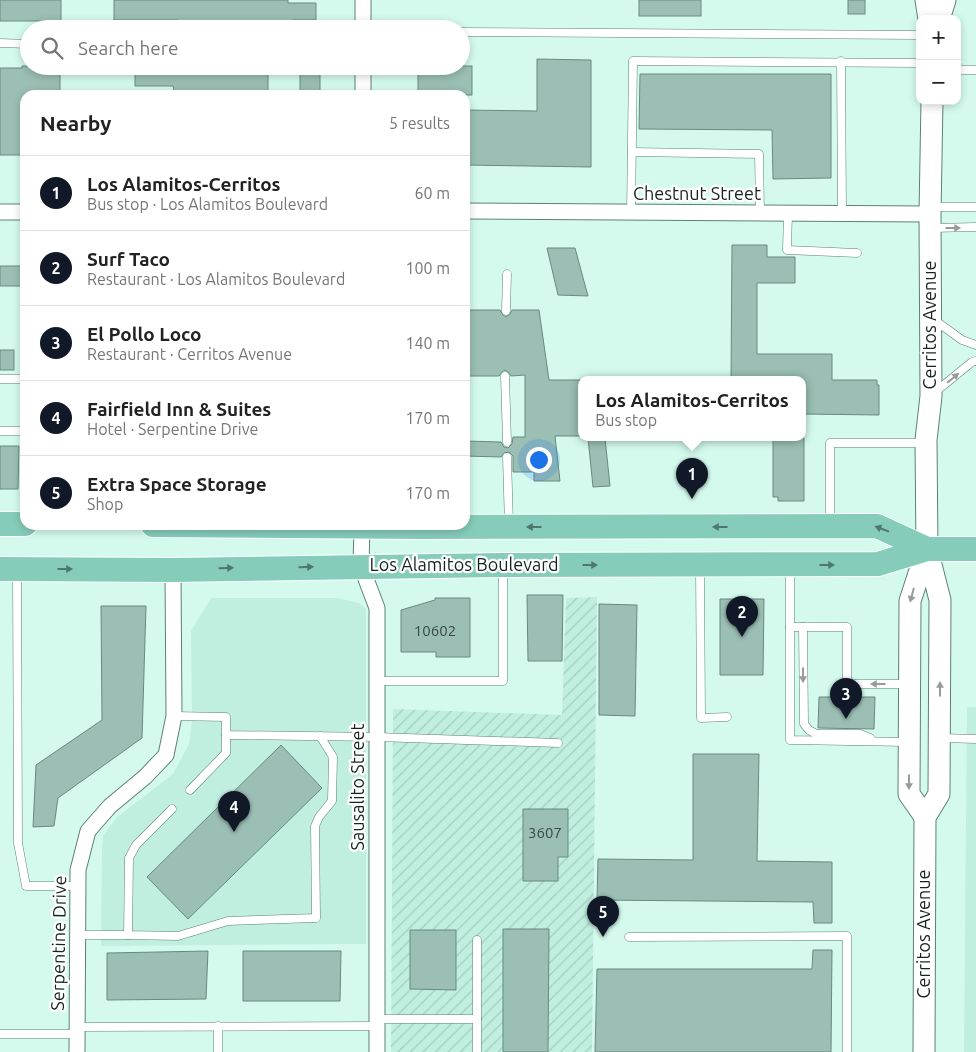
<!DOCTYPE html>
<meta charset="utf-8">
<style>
body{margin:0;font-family:Ubuntu,sans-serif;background:#f2f2f2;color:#222}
.controls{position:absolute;right:15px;top:15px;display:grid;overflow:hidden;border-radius:10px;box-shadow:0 2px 8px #0003}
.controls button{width:45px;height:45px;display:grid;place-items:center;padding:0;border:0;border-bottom:1px solid #e0e0e0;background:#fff;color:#222;font:25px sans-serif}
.you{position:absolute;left:538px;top:459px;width:18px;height:18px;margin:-12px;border:4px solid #fff;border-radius:50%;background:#1a73e8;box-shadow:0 0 0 8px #1a73e833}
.badge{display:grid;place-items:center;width:32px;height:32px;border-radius:50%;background:#111827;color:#fff;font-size:16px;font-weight:700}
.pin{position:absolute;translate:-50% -41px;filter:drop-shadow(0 1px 2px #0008)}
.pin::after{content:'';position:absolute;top:26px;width:18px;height:15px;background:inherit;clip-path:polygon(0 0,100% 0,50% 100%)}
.popup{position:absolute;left:578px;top:376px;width:228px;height:65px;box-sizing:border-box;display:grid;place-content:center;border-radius:10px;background:#fff;filter:drop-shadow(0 1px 4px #0005);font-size:16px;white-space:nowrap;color:#767676}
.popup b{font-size:19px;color:#222}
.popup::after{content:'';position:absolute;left:50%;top:100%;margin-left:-10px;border:10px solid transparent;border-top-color:#fff}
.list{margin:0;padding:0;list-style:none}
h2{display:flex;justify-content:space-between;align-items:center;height:65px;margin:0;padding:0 20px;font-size:21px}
h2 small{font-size:16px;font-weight:400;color:#767676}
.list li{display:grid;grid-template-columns:32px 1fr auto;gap:15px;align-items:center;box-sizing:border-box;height:75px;padding:0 20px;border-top:1px solid #e0e0e0}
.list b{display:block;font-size:19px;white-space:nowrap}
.list p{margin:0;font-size:16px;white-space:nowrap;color:#767676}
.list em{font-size:16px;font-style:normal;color:#767676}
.icon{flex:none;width:28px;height:28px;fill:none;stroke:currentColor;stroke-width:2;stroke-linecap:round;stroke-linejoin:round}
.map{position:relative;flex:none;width:976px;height:1052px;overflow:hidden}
.search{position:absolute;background:#fff;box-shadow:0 2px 8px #0003;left:20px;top:20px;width:450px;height:55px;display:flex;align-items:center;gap:12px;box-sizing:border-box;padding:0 18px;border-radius:28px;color:#767676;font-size:19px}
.panel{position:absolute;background:#fff;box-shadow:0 2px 8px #0003;left:20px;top:90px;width:450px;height:440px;border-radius:15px}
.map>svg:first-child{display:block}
</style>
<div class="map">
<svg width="976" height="1052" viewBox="0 0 976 1052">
<defs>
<pattern id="industrial-furrows" width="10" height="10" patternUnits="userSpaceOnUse" patternTransform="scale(1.25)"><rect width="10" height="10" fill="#c0efe0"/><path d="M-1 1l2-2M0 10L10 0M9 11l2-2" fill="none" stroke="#a4cdc0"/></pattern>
</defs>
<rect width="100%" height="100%" fill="#d4faee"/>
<g fill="#c0efe0">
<polygon points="211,598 337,598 359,603 366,609 366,944 101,946 102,849 103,836 116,818 173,774 189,744 192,721 191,631"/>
<polygon points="967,707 976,707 976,1052 964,1052"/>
</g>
<polygon fill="url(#industrial-furrows)" points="597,597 592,1052 391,1052 393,709 562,715 566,598"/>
<g fill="#9bbfb4" stroke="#678a7f">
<rect x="0" y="0" width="61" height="21"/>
<polygon points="114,0 288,0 288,3 316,3 316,20 293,20 293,26 178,26 178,20 114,20"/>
<rect x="639" y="0" width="62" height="16"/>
<rect x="848" y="0" width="17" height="14"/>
<polygon points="537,59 591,60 591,167 465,165 465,110 537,111"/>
<polygon points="22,66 60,66 60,95 25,95 25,155 0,155 0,68 22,68"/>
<polygon points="135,66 268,66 268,95 175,95 173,86 135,86"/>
<rect x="300" y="66" width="20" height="29"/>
<rect x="418" y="66" width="54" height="29"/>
<polygon points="640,74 831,74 831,178 773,179 772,130 639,129"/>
<polygon points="732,245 767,245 767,257 795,257 795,283 757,283 757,354 832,354 832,380 877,380 877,385 879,385 879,415 802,414 802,380 731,380"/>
<polygon points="547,248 575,248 588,296 558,295"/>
<rect x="0" y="266" width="25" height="20"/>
<polygon points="465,310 500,310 503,315 506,317 510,314 512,310 539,310 549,380 582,380 582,436 555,436 560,481 534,481 534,472 513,472 513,456 509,452 504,453 501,457 465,456 465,441 501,442 504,447 508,448 512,444 513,437 525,437 525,375 511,376 509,373 505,370 502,372 499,376 465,376"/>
<rect x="0" y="350" width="14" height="20"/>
<polygon points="588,438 605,438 610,486 593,487"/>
<polygon points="773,438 804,438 804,501 778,501 778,497 773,497"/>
<polygon points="0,446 19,446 18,489 0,489"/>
<polygon points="527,595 563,595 562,661 528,661"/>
<polygon points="435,598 470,598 470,657 436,657 436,652 401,652 401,610 435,600"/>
<polygon points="720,599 764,599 763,675 720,675"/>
<polygon points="599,604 637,605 635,716 599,715"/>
<polygon points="101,606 146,606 142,738 58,798 54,826 33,827 36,765 102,720"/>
<polygon points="819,697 875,697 874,729 818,728"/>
<polygon points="281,745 322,788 188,919 147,877"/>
<polygon points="693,754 759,754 757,861 832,862 832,923 814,923 813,902 597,900 598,859 693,860"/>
<polygon points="523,809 568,809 568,857 558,857 558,881 523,881"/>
<polygon points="503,929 549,929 548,1052 503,1052"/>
<polygon points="410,930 456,930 456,990 410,989"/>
<polygon points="813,950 832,950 831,1052 595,1052 597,969 812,969"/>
<polygon points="208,951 206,999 107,1000 107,953"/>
<polygon points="243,951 341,951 340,1001 243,1001"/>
</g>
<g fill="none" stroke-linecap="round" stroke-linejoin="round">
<defs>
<g id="service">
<polyline points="461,32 920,35"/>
<polyline points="0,43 29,44"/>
<polyline points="841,61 842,214"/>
<polyline points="957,70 976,70"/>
<polyline points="632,152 759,154 760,213"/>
<polyline points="931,207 976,207"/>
<polyline points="631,213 633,61 920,63"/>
<polyline points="788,213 787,250 857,253"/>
<polyline points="932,228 976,227"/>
<polyline points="506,311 507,274"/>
<polyline points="933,319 962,340 976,345"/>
<polyline points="505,376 507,442"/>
<polyline points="0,379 25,379"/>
<polyline points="934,393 972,362 976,361"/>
<polyline points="0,431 25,431"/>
<polyline points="507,457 509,525"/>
<polyline points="830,523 830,443 924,443"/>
<polyline points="700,567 701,718 727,717"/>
<polyline points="790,567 790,740 907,742"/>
<polyline points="17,571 18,843 26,886 78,886"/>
<polyline points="790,627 847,627 847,684 908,684"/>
<polyline points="803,627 804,724 809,730 816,734 860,734 870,738"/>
<polyline points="377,681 503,681 503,567"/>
<polyline points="174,716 226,717 226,735 377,737 558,743"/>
<polyline points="941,738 976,739"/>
<polyline points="190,790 226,753 226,735"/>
<polyline points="172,809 136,845 129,858 128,935 178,936 228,921 316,918 315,826 319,817 332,801 333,757 320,736"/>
<polyline points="77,935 128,935"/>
<polyline points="629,937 847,936 847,1052"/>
<polyline points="377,1019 477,1019"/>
<polyline points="77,1027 377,1026"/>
<polyline points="0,1034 76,1034"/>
<polyline points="218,1052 218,1026"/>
<polyline points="477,1052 477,940"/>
</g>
<g id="minor">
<polyline points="363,0 363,29"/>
<polyline points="363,66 363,95"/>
<polyline points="465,211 930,214"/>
<polyline points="0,212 25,212"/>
<polyline points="362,525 361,566 377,608 377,1052"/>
<polyline points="77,1052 78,870 88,831 110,806 145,777 166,755 174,716 173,570"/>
</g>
<g id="secondary">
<polyline points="926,0 929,19"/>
<polyline points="939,19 945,0"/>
<polyline points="925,817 909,794 910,601 927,549"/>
<polyline points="924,1052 925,817 939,794 940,600 927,549 926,440 931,396 930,214 932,101"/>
</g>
<g id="primary">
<polyline points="0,524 25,524"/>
<polyline points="153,525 423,527 877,526 927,549"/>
<polyline points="0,569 173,570 503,565 878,564 927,549 976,549"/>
</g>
</defs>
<use href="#service" stroke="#5d8076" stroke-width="9"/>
<use href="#minor" stroke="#5d8076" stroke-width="17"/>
<use href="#secondary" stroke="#5d8076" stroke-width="23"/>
<use href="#primary" stroke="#fff" stroke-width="26"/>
<use href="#service" stroke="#fff" stroke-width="8"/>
<use href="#minor" stroke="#fff" stroke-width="15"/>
<use href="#secondary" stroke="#fff" stroke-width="21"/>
<use href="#primary" stroke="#86ccbb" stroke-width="24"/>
</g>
<defs><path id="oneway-solid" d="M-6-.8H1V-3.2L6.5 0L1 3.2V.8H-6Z" transform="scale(1.25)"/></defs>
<g fill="#969c9b">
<use href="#oneway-solid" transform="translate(953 228)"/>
<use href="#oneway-solid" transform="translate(953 378) rotate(-40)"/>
<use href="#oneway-solid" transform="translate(912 595) rotate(105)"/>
<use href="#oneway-solid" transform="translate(803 675) rotate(90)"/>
<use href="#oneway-solid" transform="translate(878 684) rotate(-180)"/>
<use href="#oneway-solid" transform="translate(940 689) rotate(-90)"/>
<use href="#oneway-solid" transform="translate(909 782) rotate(90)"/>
</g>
<g fill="#4e786e">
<use href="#oneway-solid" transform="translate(534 527) rotate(180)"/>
<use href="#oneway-solid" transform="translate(720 527) rotate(180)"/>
<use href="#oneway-solid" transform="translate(882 529) rotate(-159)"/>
<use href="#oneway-solid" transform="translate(590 565)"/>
<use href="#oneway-solid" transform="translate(827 565)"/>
<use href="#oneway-solid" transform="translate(306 567) rotate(-1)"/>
<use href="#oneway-solid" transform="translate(226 568) rotate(-1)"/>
<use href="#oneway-solid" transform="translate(65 569)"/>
</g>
<g text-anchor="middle" stroke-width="4.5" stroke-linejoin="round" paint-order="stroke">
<g font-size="15" fill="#374b45">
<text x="435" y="636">10602</text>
<text x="545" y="838">3607</text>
</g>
<g font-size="18" fill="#162420" stroke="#fff">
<text x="697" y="200">Chestnut Street</text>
<text transform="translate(930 325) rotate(-90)" y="6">Cerritos Avenue</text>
<text x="464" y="571">Los Alamitos Boulevard</text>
<text transform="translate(358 787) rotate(-90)" y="6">Sausalito Street</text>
<text transform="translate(924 934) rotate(-90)" y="6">Cerritos Avenue</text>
<text transform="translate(59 943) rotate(-89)" y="6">Serpentine Drive</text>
</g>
</g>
</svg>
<div class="controls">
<button>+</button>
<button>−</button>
</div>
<div class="you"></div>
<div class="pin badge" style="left:692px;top:499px">1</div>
<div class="popup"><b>Los Alamitos-Cerritos</b>Bus stop</div>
<div class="pin badge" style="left:742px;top:637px">2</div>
<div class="pin badge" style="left:846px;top:719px">3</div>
<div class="pin badge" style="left:234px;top:832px">4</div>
<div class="pin badge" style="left:603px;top:937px">5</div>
<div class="search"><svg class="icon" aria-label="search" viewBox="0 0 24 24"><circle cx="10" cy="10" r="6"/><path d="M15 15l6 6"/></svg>Search here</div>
<section class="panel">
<h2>Nearby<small>5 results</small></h2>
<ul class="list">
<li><span class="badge">1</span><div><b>Los Alamitos-Cerritos</b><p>Bus stop · Los Alamitos Boulevard</p></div><em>60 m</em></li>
<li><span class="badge">2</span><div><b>Surf Taco</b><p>Restaurant · Los Alamitos Boulevard</p></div><em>100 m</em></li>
<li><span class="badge">3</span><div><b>El Pollo Loco</b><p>Restaurant · Cerritos Avenue</p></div><em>140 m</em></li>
<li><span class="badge">4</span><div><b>Fairfield Inn &amp; Suites</b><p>Hotel · Serpentine Drive</p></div><em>170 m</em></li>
<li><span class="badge">5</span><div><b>Extra Space Storage</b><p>Shop</p></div><em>170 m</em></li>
</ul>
</section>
</div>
